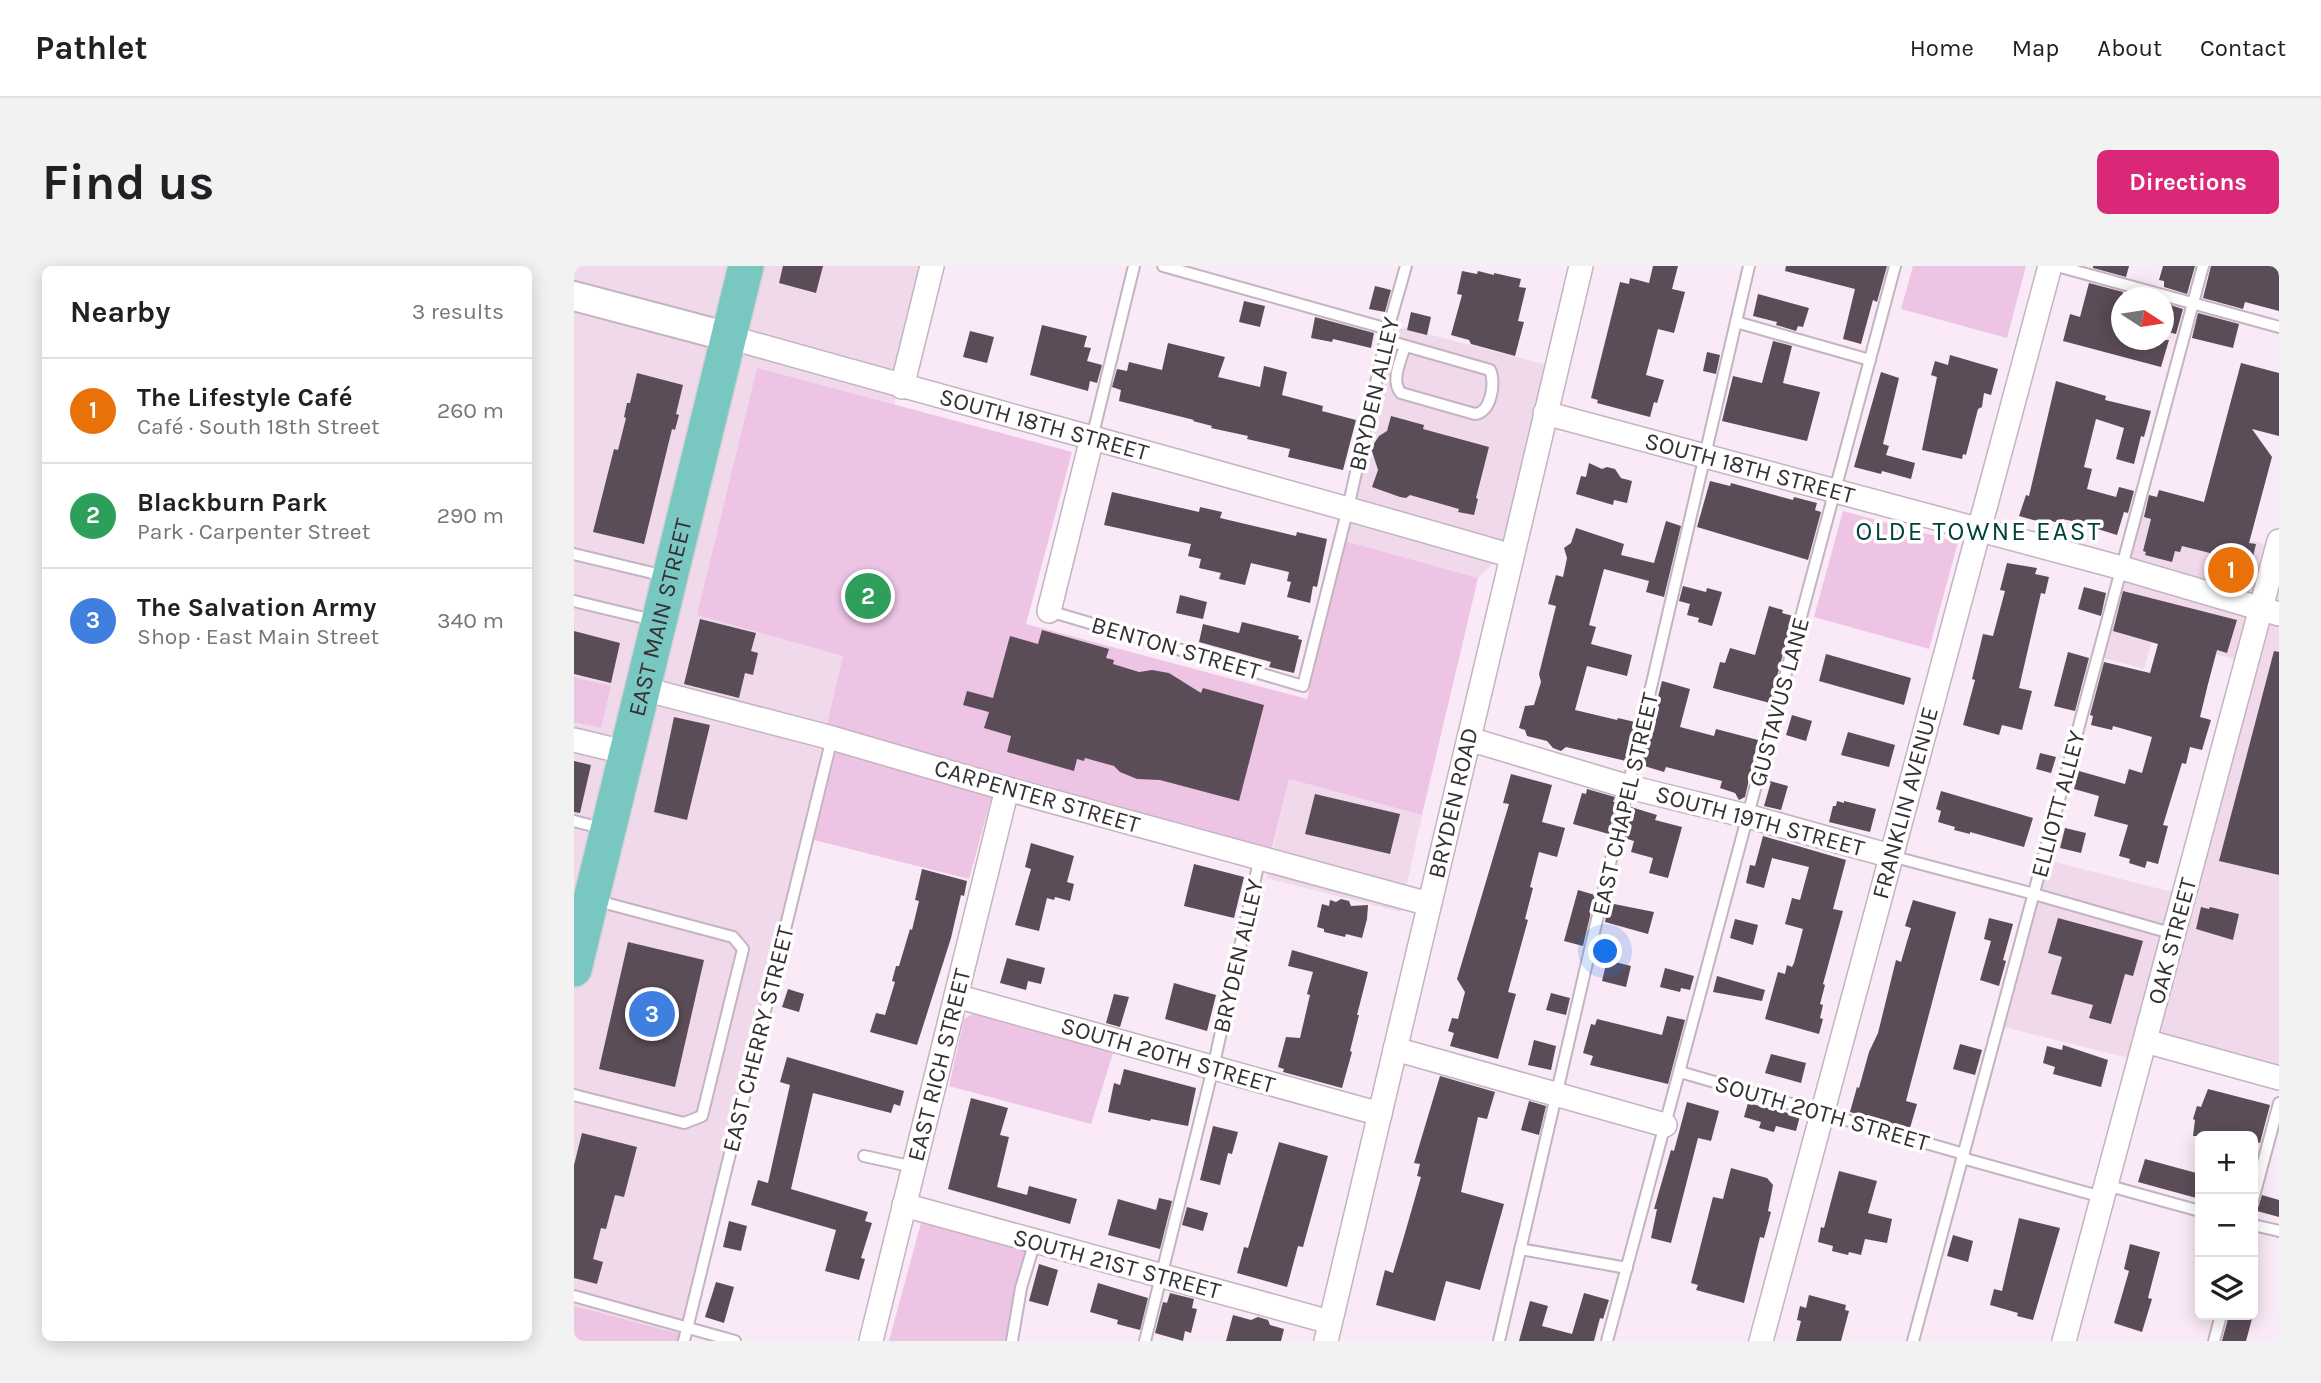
<!DOCTYPE html>
<meta charset="utf-8">
<style>
body{margin:0;font-family:Karla,sans-serif;background:#f2f2f2;color:#202124}
.controls{position:absolute;right:21px;bottom:21px;display:grid;overflow:hidden;border-radius:10px;box-shadow:0 4px 18px #0003}
.controls button{width:63px;height:63px;display:grid;place-items:center;padding:0;border:0;border-bottom:2px solid #e0e0e0;background:#fff;color:#202124;font:35px sans-serif}
.compass{position:absolute;left:1537px;top:21px;width:63px;height:63px;border-radius:50%;background:#fff;box-shadow:0 4px 18px #0003;rotate:102deg}
.you{position:absolute;left:1032px;top:686px;width:24px;height:24px;margin:-18px;border:5px solid #fff;border-radius:50%;background:#1a73e8;box-shadow:0 0 0 10px #1a73e833}
.badge{display:grid;place-items:center;width:46px;height:46px;border-radius:50%;background:#db2777;color:#fff;font-size:23px;font-weight:700}
.pin{position:absolute;translate:-50% -50%;border:4px solid #fff;box-shadow:0 2px 7px #0006}
.list{margin:0;padding:0;list-style:none}
h2{display:flex;justify-content:space-between;align-items:center;height:91px;margin:0;padding:0 28px;font-size:30px}
h2 small{font-size:23px;font-weight:400;color:#757577}
.list li{display:grid;grid-template-columns:46px 1fr auto;gap:21px;align-items:center;box-sizing:border-box;height:105px;padding:0 28px;border-top:2px solid #e0e0e0}
.list b{display:block;font-size:26px;white-space:nowrap}
.list p{margin:0;font-size:23px;white-space:nowrap;color:#757577}
.list em{font-size:23px;font-style:normal;color:#757577}
.icon{flex:none;width:38px;height:38px;fill:none;stroke:currentColor;stroke-width:2;stroke-linecap:round;stroke-linejoin:round}
.map{position:relative;flex:none;width:1705px;height:1075px;overflow:hidden;border-radius:10px}
header{display:flex;align-items:center;gap:42px;box-sizing:border-box;height:98px;padding:0 35px;background:#fff;border-bottom:2px solid #e0e0e0}
header strong{font-size:33px}
nav{display:flex;gap:38px;margin-inline-start:auto;font-size:24px}
.intro{display:flex;align-items:center;justify-content:space-between;box-sizing:border-box;height:168px;padding:0 42px}
h1{margin:0;font-size:49px}
.button{padding:18px 32px;border-radius:10px;background:#db2777;color:#fff;font-size:24px;font-weight:700}
main{display:flex;gap:42px;padding:0 42px}
aside{flex:1;background:#fff;border-radius:10px;box-shadow:0 4px 18px #0003}
.map>svg:first-child{display:block}
</style>
<header>
<strong>Pathlet</strong>
<nav><a>Home</a><a>Map</a><a>About</a><a>Contact</a></nav>
</header>
<div class="intro"><h1>Find us</h1><a class="button">Directions</a></div>
<main>
<aside>
<h2>Nearby<small>3 results</small></h2>
<ul class="list">
<li><span class="badge" style="background:#e8710a">1</span><div><b>The Lifestyle Café</b><p>Café · South 18th Street</p></div><em>260 m</em></li>
<li><span class="badge" style="background:#2e9e5b">2</span><div><b>Blackburn Park</b><p>Park · Carpenter Street</p></div><em>290 m</em></li>
<li><span class="badge" style="background:#3f7fe0">3</span><div><b>The Salvation Army</b><p>Shop · East Main Street</p></div><em>340 m</em></li>
</ul>
</aside>
<div class="map">
<svg width="1705" height="1075" viewBox="0 0 1705 1075">
<rect width="100%" height="100%" fill="#fae9f6"/>
<g fill="#f1d9ec">
<polygon points="0,0 356,0 320,139 183,103 124,348 269,390 252,461 267,466 110,1069 0,1040"/>
<polygon points="819,59 981,101 934,284 904,312 771,275 769,257"/>
<polygon points="1563,245 1705,282 1705,811 1584,781 1570,796 1430,761 1469,593 1610,629 1671,396 1579,371 1570,403 1522,390"/>
<polygon points="715,513 848,549 827,646 692,612"/>
</g>
<g fill="#eec4e5">
<polygon points="1339,0 1452,0 1433,72 1327,43"/>
<polygon points="183,102 498,186 452,358 733,433 771,275 904,312 848,549 715,513 698,582 252,462 269,390 123,349"/>
<polygon points="1269,245 1384,276 1355,383 1240,351"/>
<polygon points="0,411 37,420 27,462 0,456"/>
<polygon points="262,485 419,526 395,613 240,574"/>
<polygon points="400,747 539,787 517,858 375,820 390,753"/>
<polygon points="348,953 457,984 435,1075 315,1075"/>
<polygon points="0,1040 110,1069 108,1075 0,1075"/>
</g>
<g fill="#5b4d58">
<polygon points="209,0 249,0 242,27 205,17"/>
<polygon points="1079,0 1104,0 1098,23 1111,26 1100,67 1084,63 1072,109 1090,114 1083,137 1080,136 1076,151 1023,137 1024,134 1017,132 1046,16 1055,18 1056,12 1075,17"/>
<polygon points="1212,0 1313,0 1303,36 1299,34 1287,78 1269,73 1281,23 1211,5"/>
<polygon points="1519,0 1555,0 1552,11 1519,2"/>
<polygon points="1589,0 1621,0 1613,28 1590,21 1590,15 1585,14"/>
<polygon points="1637,0 1705,0 1705,45 1671,36 1669,43 1629,32"/>
<polygon points="888,5 903,8 904,5 920,9 920,7 947,13 945,21 952,22 944,55 950,56 941,90 897,78 895,74 877,69 888,29 883,28"/>
<polygon points="1515,17 1549,26 1540,60 1548,62 1548,74 1595,74 1587,101 1489,75 1496,48 1506,51"/>
<polygon points="801,20 817,24 811,46 795,43"/>
<polygon points="1184,28 1235,42 1229,61 1224,60 1222,65 1202,59 1203,56 1179,50"/>
<polygon points="670,35 691,40 686,61 665,56"/>
<polygon points="1590,37 1609,43 1602,68 1590,65"/>
<polygon points="837,46 857,51 853,69 833,64"/>
<polygon points="1624,47 1665,58 1659,82 1618,72"/>
<polygon points="741,51 800,67 797,82 759,73 758,76 737,72"/>
<polygon points="468,59 513,70 510,81 517,82 513,95 528,99 523,117 516,115 514,125 456,109"/>
<polygon points="396,65 420,71 413,97 389,91"/>
<polygon points="1199,75 1218,80 1209,117 1246,126 1233,175 1148,155 1159,110 1188,117"/>
<polygon points="594,77 651,91 644,111 686,121 690,100 713,106 708,129 749,140 748,145 782,154 769,204 714,191 716,183 673,173 674,170 637,162 638,160 619,155 620,154 545,135 547,124 538,121 543,103 553,105 555,96 588,104"/>
<polygon points="1133,86 1146,89 1142,108 1129,105"/>
<polygon points="1376,89 1424,103 1417,129 1410,127 1408,141 1404,143 1392,189 1389,188 1388,193 1348,184 1363,111 1357,109 1361,95 1374,99"/>
<polygon points="1667,97 1705,107 1705,170 1678,163 1698,191 1675,277 1682,278 1674,312 1632,301 1636,287 1608,280 1606,286 1601,285 1598,296 1571,289 1572,286 1569,285 1577,253 1570,251 1575,229 1583,231 1585,224 1630,236"/>
<polygon points="1307,106 1325,112 1309,178 1315,180 1312,189 1341,197 1337,213 1308,205 1307,208 1280,201"/>
<polygon points="63,107 109,119 102,148 105,149 101,164 98,163 70,278 19,266 40,183 44,184 52,152 50,151 53,137 56,137"/>
<polygon points="1482,115 1532,130 1531,134 1577,145 1570,171 1567,170 1560,198 1542,193 1550,162 1522,153 1510,201 1518,203 1513,223 1542,231 1545,221 1560,225 1554,247 1550,246 1543,269 1498,255 1488,253 1487,258 1475,254 1474,258 1445,250 1452,229 1455,230"/>
<polygon points="817,150 850,159 849,163 915,181 902,232 904,233 900,249 884,246 885,243 836,229 832,232 826,231 798,221 804,204 797,182 805,170 813,165"/>
<polygon points="1015,197 1028,203 1033,201 1041,203 1047,212 1058,215 1053,237 1040,234 1039,239 1002,228 1007,210 1012,211"/>
<polygon points="1136,215 1156,220 1157,217 1219,234 1220,231 1243,237 1241,244 1247,246 1234,294 1123,261"/>
<polygon points="538,226 625,246 626,241 648,246 646,252 722,270 723,266 753,273 743,321 739,320 736,337 713,331 717,316 713,315 715,306 677,297 671,319 645,313 647,307 625,302 627,293 614,290 617,278 530,259"/>
<polygon points="1092,255 1107,260 1090,331 1072,326 1075,315 1030,303 1015,359 1022,361 1017,378 1058,389 1053,410 1013,400 1001,444 1043,454 1044,452 1061,456 1052,495 992,481 987,485 979,482 973,475 953,470 951,464 945,462 951,440 960,439 967,416 965,408 982,340 974,338 982,309 989,311 993,292 990,282 997,277 1002,262 1050,278 1047,289 1080,297"/>
<polygon points="1433,297 1463,302 1461,308 1475,311 1471,328 1467,327 1445,422 1458,425 1448,464 1428,459 1425,469 1389,459 1401,414 1398,413 1409,368 1419,370 1431,325 1426,324"/>
<polygon points="1109,320 1132,326 1133,322 1148,326 1138,360 1124,356 1125,352 1113,349 1116,338 1105,335"/>
<polygon points="1510,321 1532,327 1527,350 1504,343"/>
<polygon points="1549,325 1663,354 1653,387 1643,384 1634,418 1626,451 1637,454 1628,484 1616,481 1612,498 1608,497 1589,559 1594,560 1584,598 1573,595 1571,602 1555,597 1556,593 1545,590 1554,559 1520,550 1525,530 1500,523 1505,505 1551,518 1555,503 1568,507 1578,471 1539,460 1538,464 1517,459 1519,450 1516,449 1530,396 1576,407 1584,378 1539,365"/>
<polygon points="606,329 633,336 629,353 602,347"/>
<polygon points="1195,340 1209,344 1208,347 1219,350 1196,437 1139,422 1146,396 1151,397 1156,382 1181,389"/>
<polygon points="126,353 182,367 177,385 184,387 179,409 171,407 165,432 110,418"/>
<polygon points="668,356 725,370 724,373 728,374 720,407 695,401 697,396 625,376 629,358 665,367"/>
<polygon points="468,364 535,383 532,392 540,394 539,398 565,406 578,404 595,407 627,427 629,422 690,439 665,535 586,514 563,513 546,506 540,500 511,492 510,495 503,493 500,505 433,486 437,470 410,462 415,446 389,439 393,425 419,432 436,370 464,378"/>
<polygon points="0,365 46,377 37,417 0,408"/>
<polygon points="1700,385 1705,386 1705,609 1645,595"/>
<polygon points="1494,386 1515,392 1501,445 1480,440"/>
<polygon points="1252,388 1337,412 1330,439 1245,415"/>
<polygon points="1088,415 1116,423 1106,461 1140,470 1142,463 1184,474 1171,531 1165,534 1161,527 1146,522 1148,515 1092,501 1090,506 1067,499"/>
<polygon points="1218,449 1238,455 1232,475 1212,469"/>
<polygon points="100,451 136,459 113,554 80,546"/>
<polygon points="1274,466 1321,479 1315,501 1267,489"/>
<polygon points="1466,487 1482,491 1477,507 1462,503"/>
<polygon points="0,495 17,499 6,547 0,546"/>
<polygon points="937,508 978,519 968,556 991,562 983,591 965,586 956,621 959,622 951,653 954,654 934,726 942,728 924,793 876,780 880,767 874,765 878,752 884,753 891,726 883,713 935,538 929,537"/>
<polygon points="1192,514 1214,520 1207,544 1190,540 1197,516 1190,520"/>
<polygon points="1013,523 1041,531 1039,536 1042,536 1035,568 999,558 1008,527 1012,528"/>
<polygon points="1367,525 1459,552 1450,581 1396,566 1396,568 1380,564 1381,561 1364,556 1367,545 1362,543"/>
<polygon points="741,528 826,548 816,588 731,568"/>
<polygon points="1263,535 1270,537 1270,535 1302,543 1296,566 1255,556 1259,540 1262,540"/>
<polygon points="1057,541 1083,549 1081,554 1108,561 1094,612 1075,607 1079,592 1057,586 1060,575 1050,572"/>
<polygon points="1491,562 1512,567 1507,587 1486,582"/>
<polygon points="1189,570 1272,594 1259,643 1269,645 1249,718 1251,719 1246,738 1249,739 1246,752 1249,753 1245,768 1191,753 1204,706 1211,708 1213,699 1218,701 1220,697 1229,663 1211,658 1218,632 1226,634 1235,601 1198,592 1190,622 1172,617 1176,599 1181,600"/>
<polygon points="457,577 500,590 493,616 500,618 496,635 481,631 480,634 473,632 465,665 441,659 457,603 451,601"/>
<polygon points="620,598 670,611 660,652 610,640"/>
<polygon points="348,603 393,615 390,630 387,629 377,672 343,779 296,766 302,747 311,749 321,716 318,715 322,700 325,700 336,663 338,664 345,635 341,634"/>
<polygon points="1004,624 1021,629 1009,680 990,675"/>
<polygon points="767,633 775,635 777,640 794,639 793,653 788,672 772,668 771,671 750,666 750,663 743,661 748,638 755,640 756,634 762,636"/>
<polygon points="1339,634 1382,646 1332,835 1343,838 1336,862 1276,846 1283,821 1285,822 1295,786 1304,767 1322,694 1327,696 1337,662 1331,660"/>
<polygon points="1035,637 1080,646 1074,668 1031,656"/>
<polygon points="1627,641 1635,643 1636,641 1665,648 1659,674 1622,663"/>
<polygon points="1415,652 1439,658 1429,694 1432,695 1425,720 1406,714 1417,675 1410,673"/>
<polygon points="1484,652 1569,675 1559,710 1551,708 1537,758 1515,752 1519,739 1477,728 1488,691 1474,687"/>
<polygon points="1161,653 1184,659 1179,679 1156,672"/>
<polygon points="54,676 130,694 101,821 25,803"/>
<polygon points="718,684 794,706 783,749 785,749 776,785 778,786 768,822 709,806 710,803 704,801 712,771 726,772 736,729 733,728 739,706 714,700"/>
<polygon points="433,692 471,702 467,718 454,715 452,724 426,717"/>
<polygon points="1033,694 1057,700 1052,721 1028,715"/>
<polygon points="1091,702 1120,710 1116,724 1107,722 1106,726 1086,721"/>
<polygon points="1143,710 1191,724 1188,735 1139,726"/>
<polygon points="600,717 642,729 633,765 591,753"/>
<polygon points="214,723 230,728 225,746 208,741"/>
<polygon points="977,727 996,732 992,749 972,744"/>
<polygon points="540,728 555,731 546,761 532,757"/>
<polygon points="1093,750 1111,754 1094,818 1016,799 1019,790 1009,787 1017,758 1021,759 1023,753 1088,769"/>
<polygon points="960,774 982,780 977,804 954,799"/>
<polygon points="1386,778 1408,784 1401,809 1379,803"/>
<polygon points="1489,779 1534,794 1527,821 1479,808 1481,801 1469,797 1473,780 1488,784"/>
<polygon points="1197,788 1232,797 1227,817 1191,807"/>
<polygon points="213,791 330,825 326,840 320,838 317,847 239,827 217,923 294,946 291,955 298,957 287,992 291,993 285,1014 251,1005 262,964 177,939 184,914 194,917 216,819 206,816"/>
<polygon points="550,803 622,822 614,860 577,853 576,855 534,846 540,817 546,819"/>
<polygon points="866,810 921,826 913,853 904,851 887,926 930,938 906,1024 872,1015 861,1055 802,1039 811,1004 819,1007 831,967 847,911 843,910 846,898 840,897"/>
<polygon points="1634,823 1696,839 1686,877 1679,875 1679,870 1619,870 1621,854 1619,853 1623,840 1627,841"/>
<polygon points="397,832 434,842 426,869 435,871 423,921 453,929 455,920 503,933 496,958 374,923"/>
<polygon points="955,835 972,840 965,869 947,864"/>
<polygon points="1113,836 1145,845 1137,875 1124,872 1097,977 1077,972 1083,943 1080,943 1097,884 1100,885"/>
<polygon points="1174,837 1226,850 1222,865 1202,860 1200,866 1185,862 1187,856 1170,851"/>
<polygon points="639,860 664,866 658,888 654,887 646,919 626,914"/>
<polygon points="8,867 63,881 50,931 41,929 32,963 27,962 19,993 29,996 23,1018 0,1012 0,899"/>
<polygon points="705,876 754,890 729,981 724,980 713,1021 663,1007 670,981 674,982"/>
<polygon points="1571,893 1626,908 1626,933 1564,916"/>
<polygon points="1157,902 1193,912 1199,919 1194,945 1197,946 1190,972 1186,971 1170,1037 1122,1024 1124,1019 1117,1017 1139,931 1149,933"/>
<polygon points="1265,905 1303,915 1294,947 1318,953 1313,977 1291,973 1287,989 1275,986 1274,989 1258,985 1259,980 1244,976 1247,961 1250,962"/>
<polygon points="1688,929 1705,934 1705,951 1683,945"/>
<polygon points="585,932 598,935 586,983 534,969 544,933 582,944"/>
<polygon points="613,941 634,947 629,965 608,959"/>
<polygon points="1445,952 1486,962 1459,1054 1443,1050 1444,1047 1416,1039 1420,1023 1428,1025"/>
<polygon points="155,955 173,960 167,985 149,981"/>
<polygon points="1379,969 1399,975 1394,996 1373,990"/>
<polygon points="1556,978 1586,986 1574,1032 1578,1033 1568,1066 1540,1057 1555,1005 1550,1003"/>
<polygon points="465,998 484,1004 474,1040 455,1035"/>
<polygon points="142,1016 160,1021 150,1057 131,1051"/>
<polygon points="524,1017 574,1032 566,1064 543,1058 544,1054 516,1046"/>
<polygon points="596,1027 620,1033 618,1042 623,1043 617,1067 611,1065 609,1075 581,1067 589,1036 593,1037"/>
<polygon points="1010,1027 1035,1034 1029,1053 1026,1052 1020,1075 945,1075 956,1035 974,1040 968,1060 998,1068"/>
<polygon points="1235,1029 1272,1039 1271,1044 1275,1045 1267,1075 1222,1075 1227,1055 1223,1054 1226,1040 1232,1042"/>
<polygon points="659,1049 677,1054 684,1051 694,1054 696,1059 710,1063 707,1075 652,1075"/>
<polygon points="1655,1049 1679,1049 1672,1075 1648,1075"/>
</g>
<g fill="none" stroke-linecap="round" stroke-linejoin="round">
<defs>
<g id="service">
<polyline points="589,0 814,63"/>
<polyline points="1483,0 1705,61"/>
<polyline points="1162,56 1296,94"/>
<path d="M811 74 916 104C922 116 917 147 901 148L827 127C816 115 827 94 831 80"/>
<polyline points="518,172 560,0"/>
<polyline points="0,288 91,310"/>
<polyline points="0,335 79,354"/>
<polyline points="475,345 729,420 774,242 814,63 832,0"/>
<polyline points="0,555 31,563"/>
<polyline points="1317,590 1460,628 1600,668"/>
<polyline points="1106,806 1390,888"/>
<polyline points="0,829 110,857 128,850 169,683 159,671 20,634"/>
<polyline points="290,890 340,901"/>
<polyline points="1388,892 1528,931"/>
<polyline points="1532,919 1626,945"/>
<polyline points="1679,934 1705,837"/>
<polyline points="1679,959 1705,965"/>
<polyline points="946,983 1053,1002"/>
<polyline points="0,1030 161,1075"/>
<polyline points="110,1075 258,472"/>
<polyline points="438,1075 447,1022 461,975"/>
<polyline points="571,1075 639,802 686,591"/>
<polyline points="925,1075 1175,0"/>
<polyline points="1033,1075 1321,0"/>
<polyline points="1339,1075 1629,0"/>
<polyline points="1640,1075 1647,1049"/>
</g>
<g id="minor">
<path id="s1" d="M155 71C416 145 678 214 938 290"/>
<polyline points="328,121 358,0"/>
<path id="s2" d="M971 147 1548 302 1705 348"/>
<polyline points="475,345 518,172"/>
<polyline points="70,423 258,472 433,523 855,638"/>
<polyline points="895,473 1055,521 1173,550 1317,590"/>
<polyline points="0,474 54,487"/>
<polyline points="382,730 806,848"/>
<polyline points="1571,775 1705,812"/>
<polyline points="821,783 1091,859"/>
<polyline points="330,939 756,1056"/>
<polyline points="297,1075 433,523"/>
<polyline points="752,1075 1007,0"/>
<polyline points="1187,1075 1476,0"/>
<polyline points="1490,1075 1705,275"/>
</g>
<polyline id="tertiary" points="0,30 155,71"/>
<g id="primary">
<path id="s3" d="M0 703 172 0"/>
</g>
</defs>
<use href="#service" stroke="#c4b3c0" stroke-width="14"/>
<use href="#minor" stroke="#c4b3c0" stroke-width="26"/>
<use href="#tertiary" stroke="#c4b3c0" stroke-width="32"/>
<use href="#primary" stroke="#d3d1d2" stroke-width="38"/>
<use href="#service" stroke="#fff" stroke-width="10"/>
<use href="#minor" stroke="#fff" stroke-width="23"/>
<use href="#tertiary" stroke="#fff" stroke-width="28"/>
<use href="#primary" stroke="#79c7c1" stroke-width="35"/>
</g>
<g text-anchor="middle" stroke-width="7" stroke-linejoin="round" paint-order="stroke">
<g font-size="24" fill="#362f34" stroke="#fff">
<text transform="translate(800 128) rotate(-77)" y="8">BRYDEN ALLEY</text>
<text dy="8" stroke="none"><textPath href="#s1" startOffset="327">SOUTH 18TH STREET</textPath></text>
<text dy="8" stroke="none"><textPath href="#s2" startOffset="212">SOUTH 18TH STREET</textPath></text>
<text dy="8" stroke="none"><textPath href="#s3" startOffset="362">EAST MAIN STREET</textPath></text>
<text transform="translate(602 382) rotate(16)" y="8">BENTON STREET</text>
<text transform="translate(1205 436) rotate(-75)" y="8">GUSTAVUS LANE</text>
<text transform="translate(463 530) rotate(16)" y="8">CARPENTER STREET</text>
<text transform="translate(879 537) rotate(-77)" y="8">BRYDEN ROAD</text>
<text transform="translate(1331 537) rotate(-75)" y="8">FRANKLIN AVENUE</text>
<text transform="translate(1051 538) rotate(-77)" y="8">EAST CHAPEL STREET</text>
<text transform="translate(1484 538) rotate(-75)" y="8">ELLIOTT ALLEY</text>
<text transform="translate(1186 555) rotate(15)" y="8">SOUTH 19TH STREET</text>
<text transform="translate(1598 675) rotate(-75)" y="8">OAK STREET</text>
<text transform="translate(664 690) rotate(-77)" y="8">BRYDEN ALLEY</text>
<text transform="translate(184 773) rotate(-76)" y="8">EAST CHERRY STREET</text>
<text transform="translate(594 789) rotate(16)" y="8">SOUTH 20TH STREET</text>
<text transform="translate(365 799) rotate(-76)" y="8">EAST RICH STREET</text>
<text transform="translate(1248 847) rotate(16)" y="8">SOUTH 20TH STREET</text>
<text transform="translate(543 998) rotate(15)" y="8">SOUTH 21ST STREET</text>
</g>
<g font-size="26" letter-spacing="2" fill="#00413c" stroke="#fff">
<text x="1405" y="274">OLDE TOWNE EAST</text>
</g>
</g>
</svg>
<div class="controls">
<button>+</button>
<button>−</button>
<button><svg class="icon" aria-label="layers" viewBox="0 0 24 24"><path d="M12 4l9 5-9 5-9-5zM3 14l9 5 9-5"/></svg></button>
</div>
<svg class="compass" viewBox="-18 -18 36 36"><path d="M0-13l5 13h-10z" fill="#e53935"/><path d="M0 13l5-13h-10z" fill="#757577"/></svg>
<div class="you"></div>
<div class="pin badge" style="left:1657px;top:304px;background:#e8710a">1</div>
<div class="pin badge" style="left:294px;top:330px;background:#2e9e5b">2</div>
<div class="pin badge" style="left:78px;top:748px;background:#3f7fe0">3</div>
</div>
</main>
